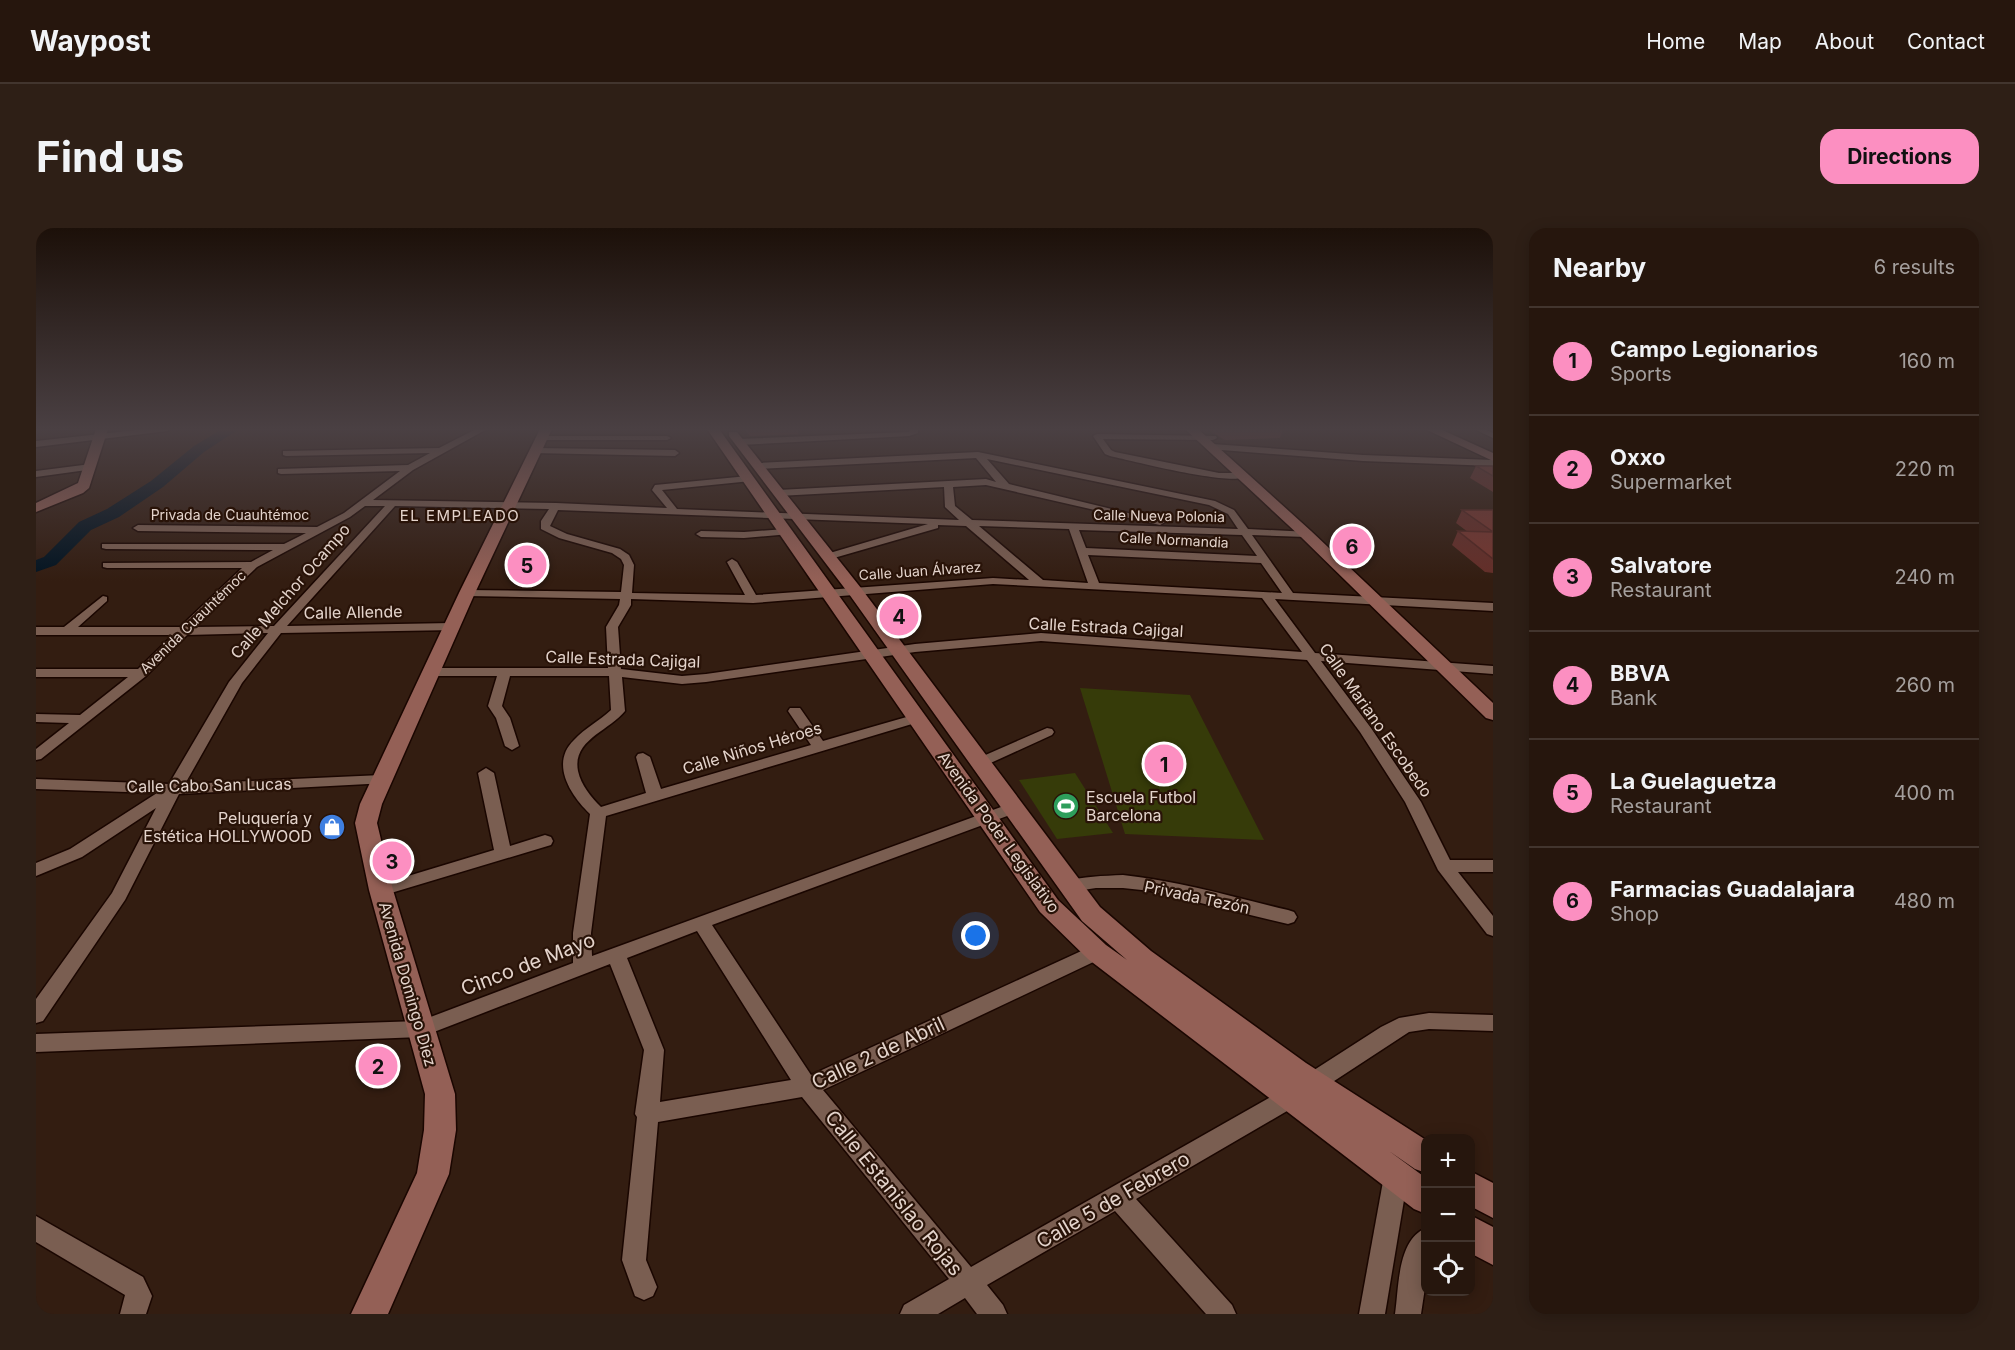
<!DOCTYPE html>
<meta charset="utf-8">
<style>
body{margin:0;font-family:Inter,sans-serif;background:#2e1f16;color:#f1f3f6}
.controls{position:absolute;right:18px;bottom:18px;display:grid;overflow:hidden;border-radius:12px;box-shadow:0 3px 15px #0003}
.controls button{width:54px;height:54px;display:grid;place-items:center;padding:0;border:0;border-bottom:2px solid #42352e;background:#26160d;color:#f1f3f6;font:30px sans-serif}
.you{position:absolute;left:940px;top:708px;width:21px;height:21px;margin:-15px;border:4px solid #fff;border-radius:50%;background:#1a73e8;box-shadow:0 0 0 9px #1a73e833}
.badge{display:grid;place-items:center;width:39px;height:39px;border-radius:50%;background:#fc8fc1;color:#111;font-size:20px;font-weight:700}
.pin{position:absolute;translate:-50% -50%;border:3px solid #fff;box-shadow:0 2px 6px #0006}
.list{margin:0;padding:0;list-style:none}
h2{display:flex;justify-content:space-between;align-items:center;height:78px;margin:0;padding:0 24px;font-size:26px}
h2 small{font-size:20px;font-weight:400;color:#a49f9d}
.list li{display:grid;grid-template-columns:39px 1fr auto;gap:18px;align-items:center;box-sizing:border-box;height:108px;padding:0 24px;border-top:2px solid #42352e}
.list b{display:block;font-size:22px;white-space:nowrap}
.list p{margin:0;font-size:20px;white-space:nowrap;color:#a49f9d}
.list em{font-size:20px;font-style:normal;color:#a49f9d}
.icon{flex:none;width:33px;height:33px;fill:none;stroke:currentColor;stroke-width:2;stroke-linecap:round;stroke-linejoin:round}
.map{position:relative;flex:none;width:1457px;height:1086px;overflow:hidden;border-radius:18px}
header{display:flex;align-items:center;gap:36px;box-sizing:border-box;height:84px;padding:0 30px;background:#26160d;border-bottom:2px solid #42352e}
header strong{font-size:28px}
nav{display:flex;gap:33px;margin-inline-start:auto;font-size:21px}
.intro{display:flex;align-items:center;justify-content:space-between;box-sizing:border-box;height:144px;padding:0 36px}
h1{margin:0;font-size:42px}
.button{padding:15px 27px;border-radius:18px;background:#fc8fc1;color:#111;font-size:21px;font-weight:700}
main{display:flex;gap:36px;padding:0 36px}
aside{flex:1;background:#26160d;border-radius:18px;box-shadow:0 3px 15px #0003}
.map>svg:first-child{display:block}
</style>
<header>
<strong>Waypost</strong>
<nav><a>Home</a><a>Map</a><a>About</a><a>Contact</a></nav>
</header>
<div class="intro"><h1>Find us</h1><a class="button">Directions</a></div>
<main>
<div class="map">
<svg width="1457" height="1086" viewBox="0 0 1457 1086">
<rect width="100%" height="100%" fill="#331d11"/>
<g fill="#363b09">
<polygon points="1044,460 1154,467 1228,612 1089,606"/>
<polygon points="1039,545 1077,605 1021,611 983,552"/>
</g>
<g fill="none" stroke-linecap="round" stroke-linejoin="round">
<polygon fill="#031421" fill-rule="evenodd" points="186,201 203,201 168,224 127,259 83,289 55,302 20,337 0,344 0,332 8,329 43,294 71,281 115,253 158,218"/>
<defs>
<g id="street">
<polygon points="110,201 135,201 131,203 0,219 0,213"/>
<path d="M440 201H451L377 242 337 272 520 275 631 280 616 262 619 257 712 248 715 249V253L626 262 641 281 923 292 909 279 908 259 742 268 737 265 742 262 950 251 960 254 940 230 722 241 718 238 722 235 942 224 1179 273 1198 282 1212 301 1274 304V308L1270 309 1216 307 1257 365 1457 375V383L1239 371 1279 425 1457 438V446L1285 433 1335 500 1385 574 1414 632H1457V644H1422L1457 688V708L1451 706 1402 642 1369 574 1324 504 1271 432 1005 413 879 424 670 454 646 456 586 449 589 483C573 503 536 512 542 543 545 557 555 569 565 579L610 565 600 529 602 526 607 525 614 529 625 561 775 517 752 483 754 480H764L787 513 881 486 888 490 886 493 570 588 555 705 556 728 976 575 984 580 982 584 676 697 775 847 1054 719 1061 717 1068 719 1070 724 1068 729 787 862 935 1039 1247 862 1345 799 1363 790 1393 785 1457 787V803L1393 801 1373 804 1263 876 1100 971 1196 1077 1200 1086H1170L1079 983 951 1057 967 1077 971 1086H941L929 1070 902 1086H864L868 1077 913 1051 766 869 622 894 610 1032 621 1059 617 1068 608 1072 599 1068 586 1032 601 889 599 886 608 822 574 736 385 809 0 824V806L384 793 537 735V705L554 586C534 567 514 535 538 512 549 500 563 493 575 482L573 448H474L466 478 474 490 483 518 476 522 469 518 460 490 452 478 461 448H395L388 444 395 440H572L570 399 583 377 584 371 431 368 425 365 431 362 585 364 588 337 585 331 576 325 523 310 505 301V293L513 281 359 278 251 398 416 395 420 396V402L245 405 206 455 149 556 346 547 354 552 351 555 143 566 89 672 7 793 0 795V771L76 665 120 580 46 629 0 648V635L34 621 121 565 0 561V551L133 556 193 454 232 405 151 407 110 448 5 531 0 532V521L33 495 0 494V486L44 487 92 449H0V441H102L137 407H0V399H28L67 368 71 369V373L42 399H144L206 340H71L67 339V335L215 334 237 322 70 321 66 320V316H248L270 305 102 303 97 300 102 297 281 299 308 285 364 243 245 246 242 245V241L372 237 394 225 250 228 247 227V223L403 220ZM951 231 1173 277 1192 286 1202 301 936 292 919 278 917 259 950 257 1124 297 1129 294 973 256ZM329 278H349L238 398 158 399 221 339 314 289ZM522 282 892 296 787 327 786 329 791 332 902 300V297L930 298 993 352 957 350 720 367 701 334 696 331 691 334 709 367 596 365 598 337 593 327 584 321 531 306 514 298ZM943 298 1033 301 1052 355 1007 352ZM1043 302 1206 307 1221 328 1050 320ZM1052 327 1225 335 1246 365 1063 355ZM957 356 1226 370 1266 424 1005 405 879 416 670 446 646 448 585 441 582 399 595 377V371L717 375ZM661 703 755 852 624 874 628 822 591 730Z"/>
<polygon points="874,201 882,201 882,205 873,208 703,217 699,214 703,211 873,204"/>
<polygon points="1438,201 1448,201 1457,205 1457,210"/>
<path d="M1061 206 1180 208 1181 210 1177 212 1067 211 1075 222 1079 224 1183 245H1207L1212 248C1196 259 1097 233 1074 228L1069 226 1057 208Z"/>
<polygon points="507,208 631,208 635,210 631,212 504,212 504,208"/>
<polygon points="1176,216 1327,227 1457,232 1457,238 1327,233 1173,221 1172,219"/>
<polygon points="500,220 639,222 643,225 639,228 497,225 496,223"/>
<polygon points="55,236 58,237 58,241 0,249 0,243"/>
<polygon points="750,301 755,304 754,306 708,310 665,309 660,306 665,303 708,304"/>
<polygon points="1011,500 1016,501 1018,504 1016,507 948,538 943,540 936,535 938,532"/>
<polygon points="450,540 458,545 474,618 509,607 515,609 517,613 515,617 345,668 339,666 336,662 339,658 458,622 442,545"/>
<path d="M1087 647C1143 653 1197 669 1252 682L1258 684 1261 689 1258 694 1252 696 1115 663 1087 660H1060L1034 664 1028 662 1025 658 1028 654C1047 648 1067 648 1087 647Z"/>
<polygon points="1360,937 1368,940 1372,948 1349,1086 1323,1086 1348,948 1352,940"/>
<polygon points="0,988 107,1049 116,1068 110,1086 84,1086 89,1067 0,1014"/>
<path d="M1390 1000V1053L1385 1086H1359C1363 1060 1361 1012 1390 1000Z"/>
</g>
<g id="secondary">
<polygon points="60,201 72,201 53,260 47,265 0,284 0,275 42,255"/>
<polygon points="504,201 516,201 439,365 346,576 341,595 357,662 419,866 420,902 413,946 352,1086 315,1086 381,945 388,902 389,866 333,662 319,595 324,576 423,365"/>
<polygon points="671,201 683,201 1022,672 1070,717 1091,732 1046,693 813,366 693,208 693,204 701,204 825,360 1064,679 1115,723 1270,835 1390,912 1390,945 1379,941 1353,923 1390,950 1390,986 1378,981 1052,731 1004,684"/>
<polygon points="1149,201 1162,201 1275,303 1457,475 1457,492 1450,490 1265,309"/>
<polygon points="1389,201 1404,201 1457,225 1457,233"/>
<polygon points="1434,943 1457,955 1457,990 1434,978"/>
<polygon points="1434,987 1457,999 1457,1037 1434,1025"/>
</g>
</defs>
<use href="#street" stroke="#1a0600" stroke-width="3"/>
<use href="#secondary" stroke="#1a0600" stroke-width="3"/>
<use href="#street" fill="#7a5e51" fill-rule="evenodd"/>
<use href="#secondary" fill="#946056" fill-rule="evenodd"/>
</g>
<g fill="#652e28">
<polygon points="708,201 762,201 762,206 714,208"/>
<polygon points="1171,201 1247,201 1244,210 1189,212"/>
<polygon points="1440,238 1457,238 1457,264 1434,250"/>
<polygon points="1426,282 1457,282 1457,345 1449,344 1416,317 1422,303 1432,304 1420,295"/>
</g>
<g fill="#76362f" stroke="#532621" stroke-width="1.5">
<polygon points="1190,201 1229,201 1192,202"/>
<polygon points="1440,238 1457,238 1457,248"/>
<polygon points="1426,282 1457,282 1457,331 1422,303 1457,304"/>
</g>
<linearGradient id="sky" x2="0" y2="1"><stop stop-color="#1c1009"/><stop offset="0.57" stop-color="#4a4043"/><stop offset="1" stop-color="#4a4043" stop-opacity="0"/></linearGradient>
<rect width="1457" height="353" fill="url(#sky)"/>
<defs>
<symbol id="stadium-disc" viewBox="-11 -11 22 22"><circle r="9.5" fill="#2e9e5b" stroke="#291308"/><path d="M0-5a6.5 5 0 1 0 0 10a6.5 5 0 1 0 0-10ZM-3.5-1.8h7v3.6h-7Z" fill="#fff"/></symbol>
<symbol id="shop-disc" viewBox="-11 -11 22 22"><circle r="9.5" fill="#3f7fe0" stroke="#291308"/><path d="M-5-2.5h2.3a2.7 3.5 0 0 1 5.4 0H5L5.5 6h-11ZM-1.5-2.5h3a1.5 2.3 0 0 0-3 0Z" fill="#fff"/></symbol>
</defs>
<g fill-rule="evenodd">
<use href="#stadium-disc" x="1015" y="563" width="30" height="30"/>
<use href="#shop-disc" x="281" y="584" width="30" height="30"/>
</g>
<g text-anchor="middle" stroke-width="4.5" stroke-linejoin="round" paint-order="stroke">
<g font-size="14" fill="#e4d4cc" stroke="#291308">
<text x="194" y="292">Privada de Cuauhtémoc</text>
<text transform="translate(1123 288) rotate(1)" y="5">Calle Nueva Polonia</text>
<text transform="translate(1138 312) rotate(3)" y="5">Calle Normandia</text>
<text transform="translate(884 343) rotate(-4)" y="5">Calle Juan Álvarez</text>
<text transform="translate(157 394) rotate(-44)" y="5">Avenida Cuauhtémoc</text>
</g>
<g font-size="15" letter-spacing="1.5" fill="#e4d4cc" stroke="#291308">
<text x="424" y="293">EL EMPLEADO</text>
</g>
<g font-size="16" fill="#e4d4cc" stroke="#291308">
<text transform="translate(254 363) rotate(-49)" y="6">Calle Melchor Ocampo</text>
<text transform="translate(317 384) rotate(-1)" y="6">Calle Allende</text>
<text transform="translate(1070 399) rotate(3)" y="6">Calle Estrada Cajigal</text>
<text transform="translate(587 431) rotate(2)" y="6">Calle Estrada Cajigal</text>
<text transform="translate(1340 492) rotate(55)" y="6">Calle Mariano Escobedo</text>
<text transform="translate(716 520) rotate(-17)" y="6">Calle Niños Héroes</text>
<text transform="translate(173 557) rotate(-1)" y="6">Calle Cabo San Lucas</text>
<text transform="translate(963 604) rotate(54)" y="6">Avenida Poder Legislativo</text>
<text transform="translate(1161 669) rotate(12)" y="6">Privada Tezón</text>
<text transform="translate(372 756) rotate(74)" y="6">Avenida Domingo Diez</text>
</g>
<g font-size="16" fill="#e4d4cc" stroke="#291308" text-anchor="start">
<text x="1050" y="575">Escuela Futbol<tspan x="1050" dy="18">Barcelona</tspan></text>
<text x="276" y="596" text-anchor="end">Peluquería y<tspan x="276" dy="18">Estética HOLLYWOOD</tspan></text>
</g>
<g font-size="20" fill="#e4d4cc" stroke="#291308">
<text transform="translate(492 736) rotate(-21)" y="7">Cinco de Mayo</text>
<text transform="translate(842 825) rotate(-25)" y="7">Calle 2 de Abril</text>
<text transform="translate(858 965) rotate(51)" y="7">Calle Estanislao Rojas</text>
<text transform="translate(1077 972) rotate(-30)" y="7">Calle 5 de Febrero</text>
</g>
</g>
</svg>
<div class="controls">
<button>+</button>
<button>−</button>
<button><svg class="icon" aria-label="locate" viewBox="0 0 24 24"><circle cx="12" cy="12" r="6"/><path d="M12 2v4M12 18v4M2 12h4M18 12h4"/></svg></button>
</div>
<div class="you"></div>
<div class="pin badge" style="left:1128px;top:536px">1</div>
<div class="pin badge" style="left:342px;top:838px">2</div>
<div class="pin badge" style="left:356px;top:633px">3</div>
<div class="pin badge" style="left:863px;top:388px">4</div>
<div class="pin badge" style="left:491px;top:337px">5</div>
<div class="pin badge" style="left:1316px;top:318px">6</div>
</div>
<aside>
<h2>Nearby<small>6 results</small></h2>
<ul class="list">
<li><span class="badge">1</span><div><b>Campo Legionarios</b><p>Sports</p></div><em>160 m</em></li>
<li><span class="badge">2</span><div><b>Oxxo</b><p>Supermarket</p></div><em>220 m</em></li>
<li><span class="badge">3</span><div><b>Salvatore</b><p>Restaurant</p></div><em>240 m</em></li>
<li><span class="badge">4</span><div><b>BBVA</b><p>Bank</p></div><em>260 m</em></li>
<li><span class="badge">5</span><div><b>La Guelaguetza</b><p>Restaurant</p></div><em>400 m</em></li>
<li><span class="badge">6</span><div><b>Farmacias Guadalajara</b><p>Shop</p></div><em>480 m</em></li>
</ul>
</aside>
</main>
